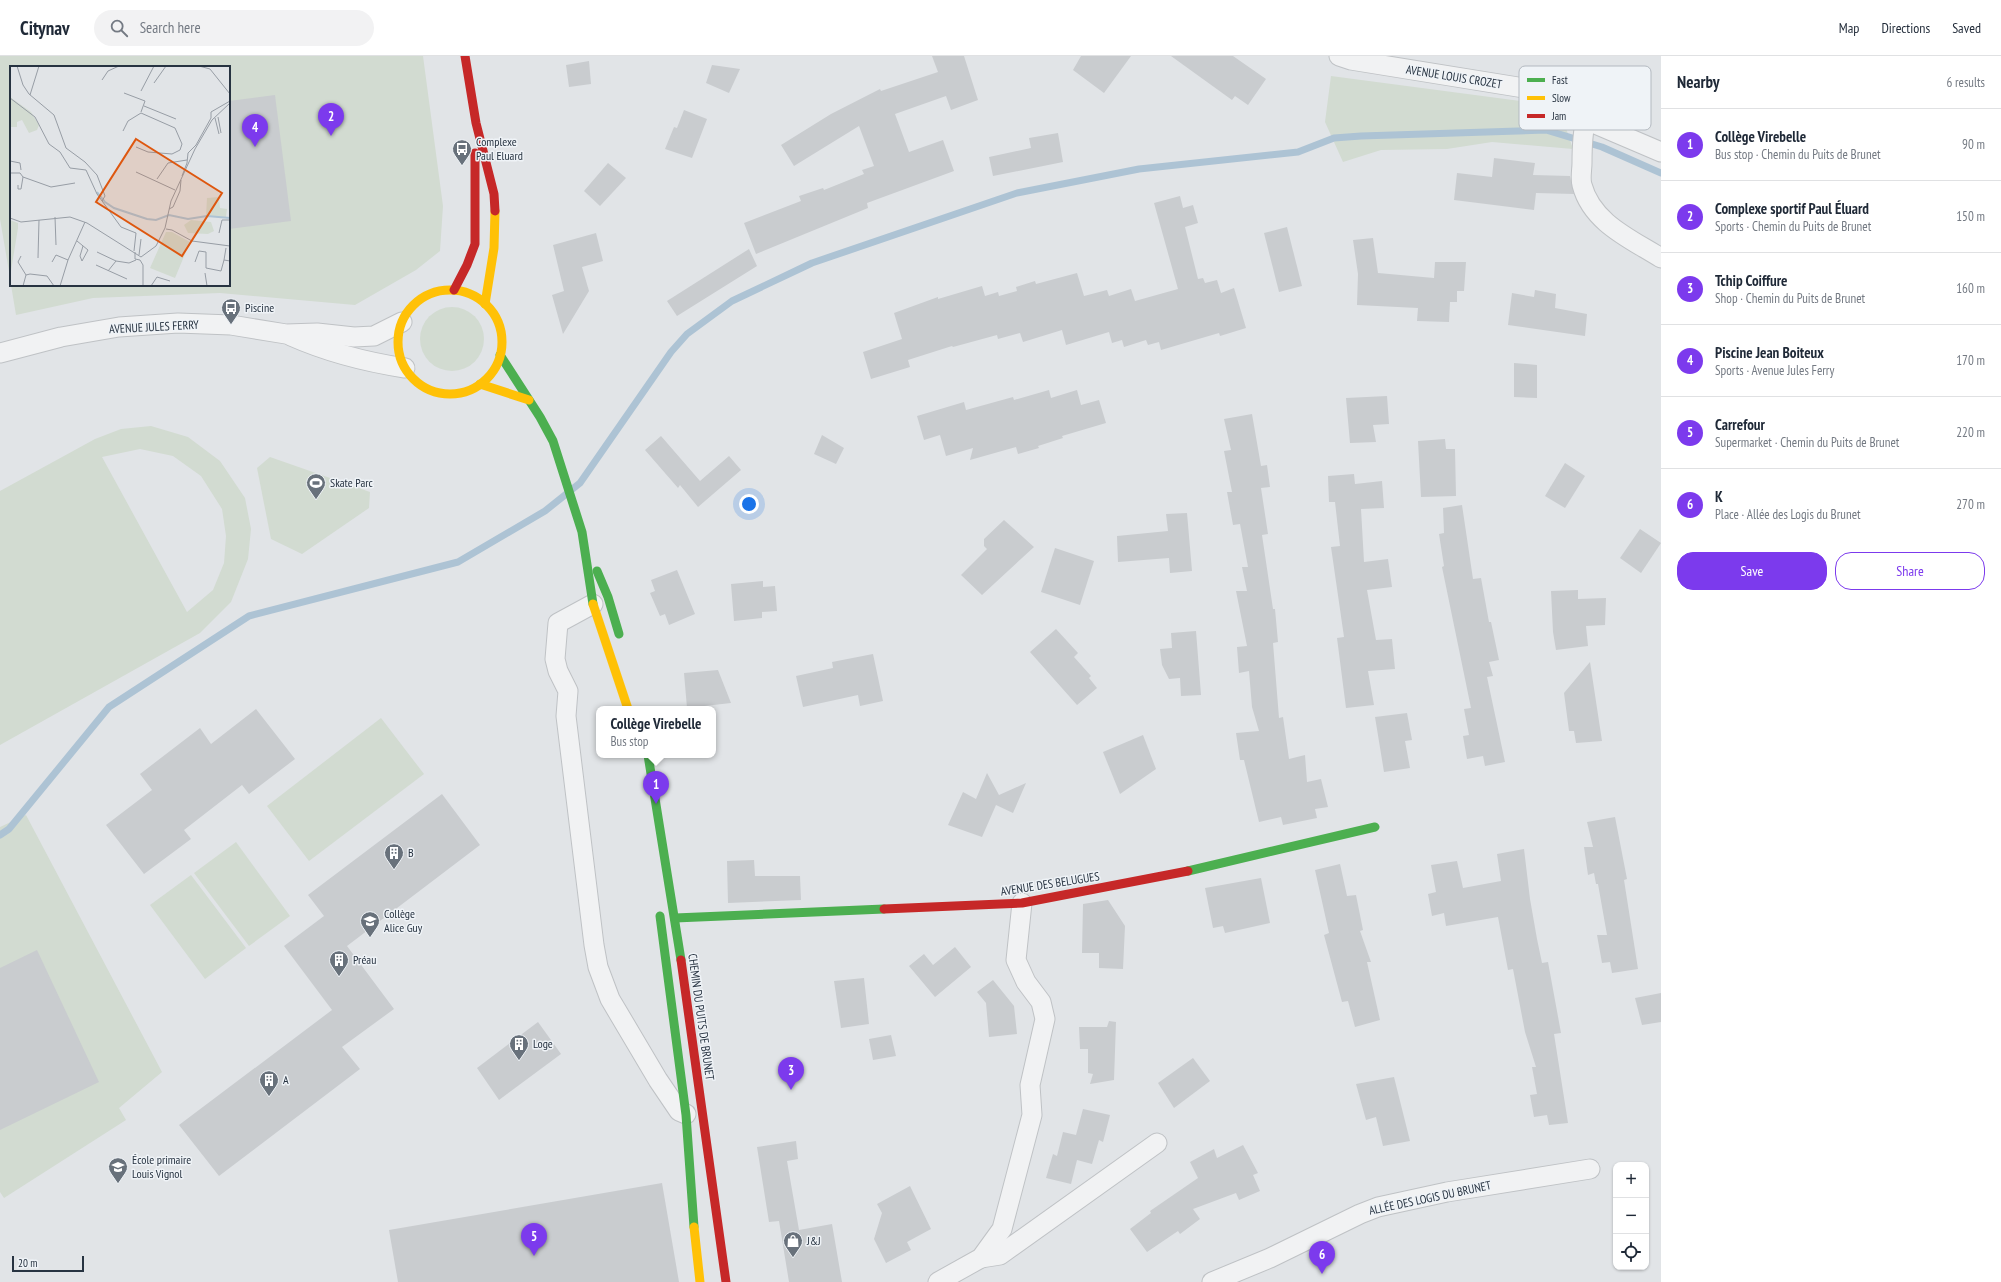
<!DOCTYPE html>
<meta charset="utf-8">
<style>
body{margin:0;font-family:"PT Sans Narrow",sans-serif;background:#f2f2f3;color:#1f2937}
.controls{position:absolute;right:12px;bottom:12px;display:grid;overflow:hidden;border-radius:8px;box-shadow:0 1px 3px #0004}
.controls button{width:36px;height:36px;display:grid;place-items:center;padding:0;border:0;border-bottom:1px solid #e0e1e3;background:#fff;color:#1f2937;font:20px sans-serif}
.scale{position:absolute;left:12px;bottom:10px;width:72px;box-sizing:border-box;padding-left:4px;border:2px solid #273341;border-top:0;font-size:11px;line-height:14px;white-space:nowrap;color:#273341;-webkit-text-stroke:3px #eff3f7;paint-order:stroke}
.you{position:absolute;left:749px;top:448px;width:14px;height:14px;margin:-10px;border:3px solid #fff;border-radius:50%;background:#1a73e8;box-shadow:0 0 0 6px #1a73e833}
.badge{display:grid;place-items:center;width:26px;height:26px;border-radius:50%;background:#7c3aed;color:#fff;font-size:13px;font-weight:700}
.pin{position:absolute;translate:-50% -33px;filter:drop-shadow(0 1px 2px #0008)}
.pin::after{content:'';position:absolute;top:21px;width:14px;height:12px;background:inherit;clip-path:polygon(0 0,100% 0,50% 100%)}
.popup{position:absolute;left:596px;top:650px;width:120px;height:52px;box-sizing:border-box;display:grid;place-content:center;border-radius:8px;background:#fff;filter:drop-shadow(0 1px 3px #0005);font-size:13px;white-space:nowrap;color:#747a83}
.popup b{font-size:15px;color:#1f2937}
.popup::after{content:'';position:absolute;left:50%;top:100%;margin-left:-8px;border:8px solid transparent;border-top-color:#fff}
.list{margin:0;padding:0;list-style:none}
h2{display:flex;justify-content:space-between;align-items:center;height:52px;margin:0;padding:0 16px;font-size:17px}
h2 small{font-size:13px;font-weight:400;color:#747a83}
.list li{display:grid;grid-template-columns:26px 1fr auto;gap:12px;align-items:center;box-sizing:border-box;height:72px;padding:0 16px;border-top:1px solid #e0e1e3}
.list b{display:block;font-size:15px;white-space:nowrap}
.list p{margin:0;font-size:13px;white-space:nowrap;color:#747a83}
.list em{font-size:13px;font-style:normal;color:#747a83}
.actions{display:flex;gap:8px;padding:12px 16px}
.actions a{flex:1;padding:9px 0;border:1px solid #7c3aed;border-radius:16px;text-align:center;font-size:14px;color:#7c3aed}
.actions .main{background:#7c3aed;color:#fff}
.icon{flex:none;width:22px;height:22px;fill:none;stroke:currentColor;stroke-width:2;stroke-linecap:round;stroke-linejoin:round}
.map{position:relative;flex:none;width:1661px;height:1226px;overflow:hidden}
header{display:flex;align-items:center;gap:24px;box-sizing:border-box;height:56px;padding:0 20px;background:#fff;border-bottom:1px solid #e0e1e3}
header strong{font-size:19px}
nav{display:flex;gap:22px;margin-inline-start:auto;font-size:14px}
.search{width:280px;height:36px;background:#f2f2f3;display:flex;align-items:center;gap:10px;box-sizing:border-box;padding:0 14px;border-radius:22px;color:#747a83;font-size:15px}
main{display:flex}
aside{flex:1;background:#fff}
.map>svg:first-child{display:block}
</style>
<header>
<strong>Citynav</strong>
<div class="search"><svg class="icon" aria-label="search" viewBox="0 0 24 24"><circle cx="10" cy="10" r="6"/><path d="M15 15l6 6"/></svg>Search here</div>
<nav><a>Map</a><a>Directions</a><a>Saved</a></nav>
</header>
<main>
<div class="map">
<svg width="1661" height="1226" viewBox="0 0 1661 1226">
<rect width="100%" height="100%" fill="#e1e4e7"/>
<g fill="#d2dbd1" fill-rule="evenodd">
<polygon points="0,0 423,0 443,150 440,195 416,214 355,249 220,237 93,242 16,259 11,229 229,229 229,11 11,11 11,227 0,163"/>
<polygon points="1331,20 1536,47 1565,69 1573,93 1492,86 1447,93 1381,94 1343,106 1325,66"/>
<circle cx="452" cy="283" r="32"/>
<path d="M151 370 188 381 220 405 245 442 251 473 248 503 231 546 200 577 0 689V435L95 383 121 373ZM140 393 173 400 201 420 222 453 226 480 224 507 213 534 187 556 102 401Z"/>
<polygon points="270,401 370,436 369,452 302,498 271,483 257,412"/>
<polygon points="381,662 424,718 309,805 267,750"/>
<polygon points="26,759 162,1016 119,1052 126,1064 4,1142 0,1136 0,771"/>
<polygon points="236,786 290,860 249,890 194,817"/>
<polygon points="191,819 246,892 205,923 150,849"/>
</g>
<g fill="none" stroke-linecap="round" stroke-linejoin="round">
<polyline stroke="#adc3d4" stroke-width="7" points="0,779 9,773 109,651 249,560 458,506 545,455 580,427 671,296 687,278 732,245 812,207 1017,137 1139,113 1298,96 1334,82 1361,80 1546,74 1602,91 1661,117"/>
</g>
<g fill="#c9cccf">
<polygon points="932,0 964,0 978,44 951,54 946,40 895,58 909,96 943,84 954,115 867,147 868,152 756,198 744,167 801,145 799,140 823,132 824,134 864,118 862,114 874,110 859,70 794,110 781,89 831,58 880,33 881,35 938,16"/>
<polygon points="1081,0 1131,0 1104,37 1073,14"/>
<polygon points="1171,0 1233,0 1266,23 1248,49 1235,40 1232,44"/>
<polygon points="589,5 591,28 569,31 566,9"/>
<polygon points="712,9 740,13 729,37 706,27"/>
<polygon points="275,39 291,165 229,173 229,45"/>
<polygon points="684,54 707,63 692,102 665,93 674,71 677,72"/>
<polygon points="1058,77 1063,106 993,120 989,101 1031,92 1029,82"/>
<polygon points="1494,102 1535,107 1533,119 1570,120 1574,138 1536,137 1534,154 1454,144 1457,117 1492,121"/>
<polygon points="608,107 626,122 600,150 584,135"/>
<polygon points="1180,140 1183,152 1193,149 1198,167 1185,171 1198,223 1203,222 1205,227 1217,224 1221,237 1234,232 1246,272 1220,280 1219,277 1161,294 1159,286 1148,289 1146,284 1124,291 1122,284 1112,287 1109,276 1066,289 1062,274 1023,286 1020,277 998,283 997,279 953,291 952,290 908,304 910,311 871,323 863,296 902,283 894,257 938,241 938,243 982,230 985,240 998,236 999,240 1017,235 1016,231 1035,225 1036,228 1077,217 1084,240 1107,234 1109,240 1131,233 1135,245 1178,233 1154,147"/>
<polygon points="1287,171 1302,230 1279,236 1264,177"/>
<polygon points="596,177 603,205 582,211 589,235 563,278 552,239 564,235 553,189"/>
<polygon points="1373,182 1378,217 1434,222 1435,206 1466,206 1464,235 1457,235 1457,246 1450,246 1449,266 1417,265 1418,252 1357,249 1358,218 1353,184"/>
<polygon points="749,193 757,210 677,260 667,245"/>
<polygon points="1535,234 1556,238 1555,252 1587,258 1585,280 1508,269 1512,237 1534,241"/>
<polygon points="1514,307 1537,309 1537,342 1514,341"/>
<polygon points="1049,334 1051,342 1077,334 1081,349 1099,344 1106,367 1062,380 1063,382 1038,390 1039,392 1018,398 1016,391 970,404 973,392 946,400 940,379 924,384 917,360 964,346 966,354 1013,341 1014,344"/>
<polygon points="1387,340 1389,368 1373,369 1376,386 1350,387 1346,342"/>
<polygon points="1252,358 1261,410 1267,409 1270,431 1261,432 1268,478 1262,479 1273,553 1275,553 1278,586 1273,587 1279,662 1283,661 1289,703 1305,699 1307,726 1321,723 1328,751 1315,753 1317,762 1283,769 1281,761 1259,766 1244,704 1240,704 1236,677 1259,675 1252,651 1249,615 1239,617 1237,591 1247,590 1236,535 1247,535 1242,511 1248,511 1240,468 1233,469 1227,436 1232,436 1224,395 1231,394 1224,363"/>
<polygon points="822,379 844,392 836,408 814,398"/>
<polygon points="661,380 700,425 729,400 741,414 698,451 680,429 678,432 645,394"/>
<polygon points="1445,383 1446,393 1455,393 1456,440 1421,441 1418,385"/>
<polygon points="1565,407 1585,420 1565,452 1545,440"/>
<polygon points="1354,418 1355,428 1382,425 1384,452 1361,453 1364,506 1388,503 1392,531 1367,534 1376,584 1392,583 1395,613 1368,615 1374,649 1346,652 1337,582 1344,581 1331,491 1340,490 1335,446 1329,446 1328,420"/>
<polygon points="1462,449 1473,523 1481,522 1489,566 1491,566 1499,604 1489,606 1493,620 1487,621 1505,706 1485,710 1483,700 1467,703 1463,680 1469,679 1464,653 1471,652 1442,511 1444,510 1439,478 1444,477 1443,452"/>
<polygon points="1187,457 1192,515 1170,517 1169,502 1118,506 1117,480 1168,475 1166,458"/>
<polygon points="1004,464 1034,491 982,539 961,519 987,493 984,490 984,483"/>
<polygon points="1640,473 1661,487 1641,517 1620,502"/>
<polygon points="1055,492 1094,505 1080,549 1041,536"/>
<polygon points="677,514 695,558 669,569 665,558 660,560 650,537 655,535 651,524"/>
<polygon points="763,525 763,531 775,530 777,555 762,556 762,562 734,565 731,528"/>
<polygon points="1578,534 1578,543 1606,542 1605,569 1586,570 1588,590 1556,594 1553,576 1551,535"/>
<polygon points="1056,573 1078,597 1074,601 1091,620 1089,622 1097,632 1077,649 1030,596"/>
<polygon points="1196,575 1201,639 1181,640 1180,622 1169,623 1162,609 1160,593 1172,592 1171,577"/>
<polygon points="873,598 883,645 860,650 858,639 803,651 796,620 833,612 832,606"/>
<polygon points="1590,606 1602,685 1576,687 1574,675 1569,675 1564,637"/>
<polygon points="718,614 731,647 687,652 684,617"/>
<polygon points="256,653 295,703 249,738 242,729 184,774 191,783 144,818 106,769 152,734 140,718 200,672 211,688"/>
<polygon points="1407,657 1412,684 1405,685 1410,712 1384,716 1375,661"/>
<polygon points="1143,679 1156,713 1120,738 1103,696"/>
<polygon points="987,717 999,739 1026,727 1013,757 996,749 982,781 948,769 963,736 976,743"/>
<polygon points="442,738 480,789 347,890 394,953 342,991 360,1013 219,1120 179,1069 332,954 284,890 324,860 308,839"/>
<polygon points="1615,761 1627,823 1624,824 1638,913 1612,917 1610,906 1602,907 1597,879 1607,879 1598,828 1596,828 1594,817 1588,819 1584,791 1593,791 1587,766"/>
<polygon points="1524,793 1530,843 1537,883 1542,907 1548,906 1561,977 1554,978 1568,1067 1549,1069 1547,1059 1534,1061 1530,1039 1537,1038 1532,1011 1536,1011 1525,976 1513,913 1508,914 1498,861 1446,870 1444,857 1432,860 1428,838 1436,836 1431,809 1457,805 1463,832 1501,825 1497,798"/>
<polygon points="754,804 755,820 800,820 801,844 728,847 727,805"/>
<polygon points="1340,808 1347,840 1356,839 1363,874 1360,875 1371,906 1367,906 1380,964 1355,971 1348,945 1342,946 1324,879 1329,877 1315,814"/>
<polygon points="1261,822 1270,867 1225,877 1223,870 1213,872 1205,832"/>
<polygon points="1108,844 1125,870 1123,913 1099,912 1099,897 1082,897 1083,848"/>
<polygon points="955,891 971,911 935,941 909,910 924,898 933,909"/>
<polygon points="37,894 99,1026 0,1074 0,912"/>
<polygon points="864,922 869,968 841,972 834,925"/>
<polygon points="993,924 1014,950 1017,978 989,981 986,947 977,936"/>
<polygon points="1661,937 1661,966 1642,969 1635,942"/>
<polygon points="1109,965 1116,966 1114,1024 1090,1028 1093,1018 1088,1017 1088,993 1080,993 1079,971 1107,971"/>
<polygon points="538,966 561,998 499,1044 477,1012"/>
<polygon points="891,979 896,1000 873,1004 869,983"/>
<polygon points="1193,1002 1210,1025 1174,1052 1158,1027"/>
<polygon points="1394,1021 1410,1085 1383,1090 1376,1061 1366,1064 1356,1028"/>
<polygon points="1083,1053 1110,1059 1103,1086 1099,1084 1092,1108 1077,1104 1071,1128 1046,1122 1053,1098 1057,1100 1063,1076 1076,1079"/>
<polygon points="796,1085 798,1103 787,1105 799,1174 832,1168 842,1226 789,1226 779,1165 769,1166 757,1091"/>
<polygon points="1243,1089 1258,1117 1253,1119 1260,1135 1239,1144 1236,1137 1193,1153 1200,1163 1180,1178 1178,1175 1147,1196 1130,1173 1151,1157 1150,1155 1198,1122 1190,1106 1214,1093 1217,1102"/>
<polygon points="662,1127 679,1226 398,1226 389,1174"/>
<polygon points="910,1130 931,1173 907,1186 911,1194 886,1207 874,1183 882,1157 877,1148"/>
</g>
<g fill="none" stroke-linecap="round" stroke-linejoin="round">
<defs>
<g id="street">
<polyline points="1339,0 1351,4 1524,32 1555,44 1586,64 1661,96"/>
<path d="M1586 64C1582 78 1582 93 1582 107 1582 114 1580 122 1582 129 1592 167 1631 183 1661 202"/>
<path d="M291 280C327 296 366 306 405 312"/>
<polyline points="0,297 61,281 119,271 178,267 231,269 286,278 317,277 354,281 374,280 402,266"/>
<polyline points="593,548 558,567 555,603 558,615 568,635 566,660 594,889 598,911 610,943 658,1024 679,1055 686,1058"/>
<polyline points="981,1202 1000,1199 1157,1087"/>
<polyline points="938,1226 981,1202 1002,1173 1032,1059 1030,1029 1045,963 1041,946 1026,926 1016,904 1022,847"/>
<polyline points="1212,1226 1270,1202 1360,1158 1378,1151 1447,1136 1590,1113"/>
</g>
</defs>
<use href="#street" stroke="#bfc2c5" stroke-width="21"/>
<use href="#street" stroke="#f1f2f3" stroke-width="19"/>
<g stroke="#4caf50" stroke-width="9">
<polyline points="500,299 540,361 553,385 582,476 593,548"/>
<polyline points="597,515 608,541 619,578"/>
<polyline points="648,699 681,904"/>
<polyline points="1188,815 1375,771"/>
<polyline points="660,860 686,1059 694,1171"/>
<polyline points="675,862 884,853"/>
</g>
<g stroke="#ffc107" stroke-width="9">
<circle cx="450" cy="286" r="52"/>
<polyline points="485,248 494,192 495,155"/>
<polyline points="480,328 529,344"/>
<polyline points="593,548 628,653"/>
<polyline points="694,1171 700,1226"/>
</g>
<g stroke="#c62828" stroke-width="9">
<polyline points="465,0 476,67 494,138 495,155"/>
<polyline points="454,234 467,209 475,188 475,97"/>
<polyline points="884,853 1022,847 1188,815"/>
<polyline points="681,904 726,1226"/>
</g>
</g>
<defs>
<symbol id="bus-pin" viewBox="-11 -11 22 30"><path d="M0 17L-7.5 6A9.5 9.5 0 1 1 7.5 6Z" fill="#68717b" stroke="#eff3f7"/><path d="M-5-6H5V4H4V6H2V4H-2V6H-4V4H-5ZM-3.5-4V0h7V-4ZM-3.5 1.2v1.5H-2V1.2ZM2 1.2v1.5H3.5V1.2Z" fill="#fff"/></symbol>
<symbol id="stadium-pin" viewBox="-11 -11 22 30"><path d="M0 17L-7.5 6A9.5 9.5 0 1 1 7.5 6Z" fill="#68717b" stroke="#eff3f7"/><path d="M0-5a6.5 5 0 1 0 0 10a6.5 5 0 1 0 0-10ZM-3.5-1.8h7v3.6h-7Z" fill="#fff"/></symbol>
<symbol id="building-pin" viewBox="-11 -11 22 30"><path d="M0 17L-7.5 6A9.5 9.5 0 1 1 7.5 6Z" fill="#68717b" stroke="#eff3f7"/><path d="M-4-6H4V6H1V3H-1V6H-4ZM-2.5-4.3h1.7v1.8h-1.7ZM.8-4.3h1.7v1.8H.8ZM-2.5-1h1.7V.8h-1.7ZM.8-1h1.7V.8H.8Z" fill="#fff"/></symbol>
<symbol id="school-pin" viewBox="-11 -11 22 30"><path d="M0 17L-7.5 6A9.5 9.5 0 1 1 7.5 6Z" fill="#68717b" stroke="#eff3f7"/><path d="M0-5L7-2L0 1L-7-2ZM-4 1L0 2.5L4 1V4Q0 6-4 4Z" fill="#fff"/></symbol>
<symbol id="shop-pin" viewBox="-11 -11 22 30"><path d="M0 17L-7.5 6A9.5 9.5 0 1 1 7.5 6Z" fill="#68717b" stroke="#eff3f7"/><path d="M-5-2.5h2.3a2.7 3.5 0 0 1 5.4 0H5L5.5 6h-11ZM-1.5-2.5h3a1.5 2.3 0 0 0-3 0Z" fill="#fff"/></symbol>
</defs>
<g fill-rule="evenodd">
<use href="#bus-pin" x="451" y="82" width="22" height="30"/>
<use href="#bus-pin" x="220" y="241" width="22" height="30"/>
<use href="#stadium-pin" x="305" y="416" width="22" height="30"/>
<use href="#building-pin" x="383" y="786" width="22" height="30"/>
<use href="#school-pin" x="359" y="854" width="22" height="30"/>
<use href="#building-pin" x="328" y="893" width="22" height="30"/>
<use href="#building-pin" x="508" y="977" width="22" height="30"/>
<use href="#building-pin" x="258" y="1013" width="22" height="30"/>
<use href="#school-pin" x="107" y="1100" width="22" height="30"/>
<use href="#shop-pin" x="782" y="1174" width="22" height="30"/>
</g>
<g text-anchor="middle" stroke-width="3" stroke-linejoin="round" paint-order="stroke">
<g font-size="12" fill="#273341" stroke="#eff3f7">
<text transform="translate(1454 21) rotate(9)" y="4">AVENUE LOUIS CROZET</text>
<text transform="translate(154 271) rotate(-3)" y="4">AVENUE JULES FERRY</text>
<text transform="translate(1050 828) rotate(-9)" y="4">AVENUE DES BELUGUES</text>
<text transform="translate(701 961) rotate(82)" y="4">CHEMIN DU PUITS DE BRUNET</text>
<text transform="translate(1430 1142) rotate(-12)" y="4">ALLÉE DES LOGIS DU BRUNET</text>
</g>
<g font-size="12" fill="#273341" stroke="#eff3f7" text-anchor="start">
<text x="476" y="90">Complexe<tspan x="476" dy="14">Paul Eluard</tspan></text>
<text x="245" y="256">Piscine</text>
<text x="330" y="431">Skate Parc</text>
<text x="408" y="801">B</text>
<text x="384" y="862">Collège<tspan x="384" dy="14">Alice Guy</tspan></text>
<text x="353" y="908">Préau</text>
<text x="533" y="992">Loge</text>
<text x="283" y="1028">A</text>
<text x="132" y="1108">École primaire<tspan x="132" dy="14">Louis Vignol</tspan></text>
<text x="807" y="1189">J&amp;J</text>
</g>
</g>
<g transform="translate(10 10)">
<rect width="220" height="220" fill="#e1e4e7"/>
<path d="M0 31 21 46 29 59 27 64 19 67 12 54 7 56V61H0ZM209 131 210 142 217 143 216 151 196 150 197 132ZM0 154 8 157V162L0 211ZM181 154 201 156 204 165 198 168 178 167 174 159ZM156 166H162L180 176 165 212 140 202Z" fill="#d2dbd1"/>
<path fill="none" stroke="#adc3d4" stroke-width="2" d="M87 126 95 136 104 142 137 153 146 154 159 149 178 153 197 150 220 152"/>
<path fill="none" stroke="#979da5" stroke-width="1" d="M7 0 13 19 19 28 44 49 56 82 75 96 87 109 95 130 92 135M189 0 200 3 220 28M92 14 98 5 109 0M144 17 156 0M131 25 144 0M114 27 135 35 131 46M20 29 29 0M0 32 25 51 39 78 50 86 60 102 76 104 87 128 111 161 126 167 124 185M134 40 166 53M208 51 211 67M205 52 209 68M113 65 118 55 131 47 165 62 172 78 170 84 162 88 138 86 126 81M0 95 10 97 11 104M126 106 165 124M0 107H10L13 111 41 121 65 117M172 110 177 97 178 87 186 79 201 52V46L220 35M147 113 158 97 177 94M8 119V123H11L13 111M159 143 163 141 170 125 171 114M45 151 46 179M0 152 11 156 60 151 77 157 131 191M156 163 162 164 182 175 220 180M209 167 212 154H220M67 175 78 184 72 195 70 190 73 180M87 186 106 195M125 186V193L130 194M129 189 131 173M11 190 8 196 16 209M131 191 146 180 155 162 161 135 185 83 202 54 220 37M28 192 29 154M130 194 133 199V220M214 194 216 182M42 196 46 189 58 194M185 196 189 185 196 186V202L211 205 214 194 220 195M86 199 117 213M98 205 106 195 119 197 126 194M195 207 197 220M13 220 16 209 20 208 37 210 44 220M50 220 58 194 75 156M141 220 147 211 160 215"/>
<path fill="#de570f" fill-opacity="0.15" stroke="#de570f" stroke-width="2" d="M126 73 212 127 172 190 86 136Z"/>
<rect width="220" height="220" fill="none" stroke="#273341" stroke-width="2"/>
</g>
<rect x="1519" y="10" width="132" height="64" rx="6" fill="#eff3f7" stroke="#b3b9c0" stroke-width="1"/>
<rect x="1527" y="22" width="18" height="4" fill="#4caf50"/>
<rect x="1527" y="40" width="18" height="4" fill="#ffc107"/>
<rect x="1527" y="58" width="18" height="4" fill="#c62828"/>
<g font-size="11" fill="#273341">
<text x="1552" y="28">Fast</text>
<text x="1552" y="46">Slow</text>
<text x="1552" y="64">Jam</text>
</g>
</svg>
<div class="controls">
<button>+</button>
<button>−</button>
<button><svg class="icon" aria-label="locate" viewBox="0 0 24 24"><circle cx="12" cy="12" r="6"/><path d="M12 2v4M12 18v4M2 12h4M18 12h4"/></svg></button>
</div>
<div class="scale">20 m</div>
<div class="you"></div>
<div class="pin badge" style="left:656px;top:748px">1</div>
<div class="popup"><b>Collège Virebelle</b>Bus stop</div>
<div class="pin badge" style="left:331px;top:80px">2</div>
<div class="pin badge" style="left:791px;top:1034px">3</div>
<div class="pin badge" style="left:255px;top:91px">4</div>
<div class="pin badge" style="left:534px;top:1200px">5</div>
<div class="pin badge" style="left:1322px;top:1218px">6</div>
</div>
<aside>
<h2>Nearby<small>6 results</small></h2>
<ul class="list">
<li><span class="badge">1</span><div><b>Collège Virebelle</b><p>Bus stop · Chemin du Puits de Brunet</p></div><em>90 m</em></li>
<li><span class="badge">2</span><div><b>Complexe sportif Paul Éluard</b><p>Sports · Chemin du Puits de Brunet</p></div><em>150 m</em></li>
<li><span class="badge">3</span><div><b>Tchip Coiffure</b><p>Shop · Chemin du Puits de Brunet</p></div><em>160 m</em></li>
<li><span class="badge">4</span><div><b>Piscine Jean Boiteux</b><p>Sports · Avenue Jules Ferry</p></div><em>170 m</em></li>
<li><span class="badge">5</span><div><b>Carrefour</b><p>Supermarket · Chemin du Puits de Brunet</p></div><em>220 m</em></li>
<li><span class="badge">6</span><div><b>K</b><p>Place · Allée des Logis du Brunet</p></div><em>270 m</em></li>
</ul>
<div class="actions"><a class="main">Save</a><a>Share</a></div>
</aside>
</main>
